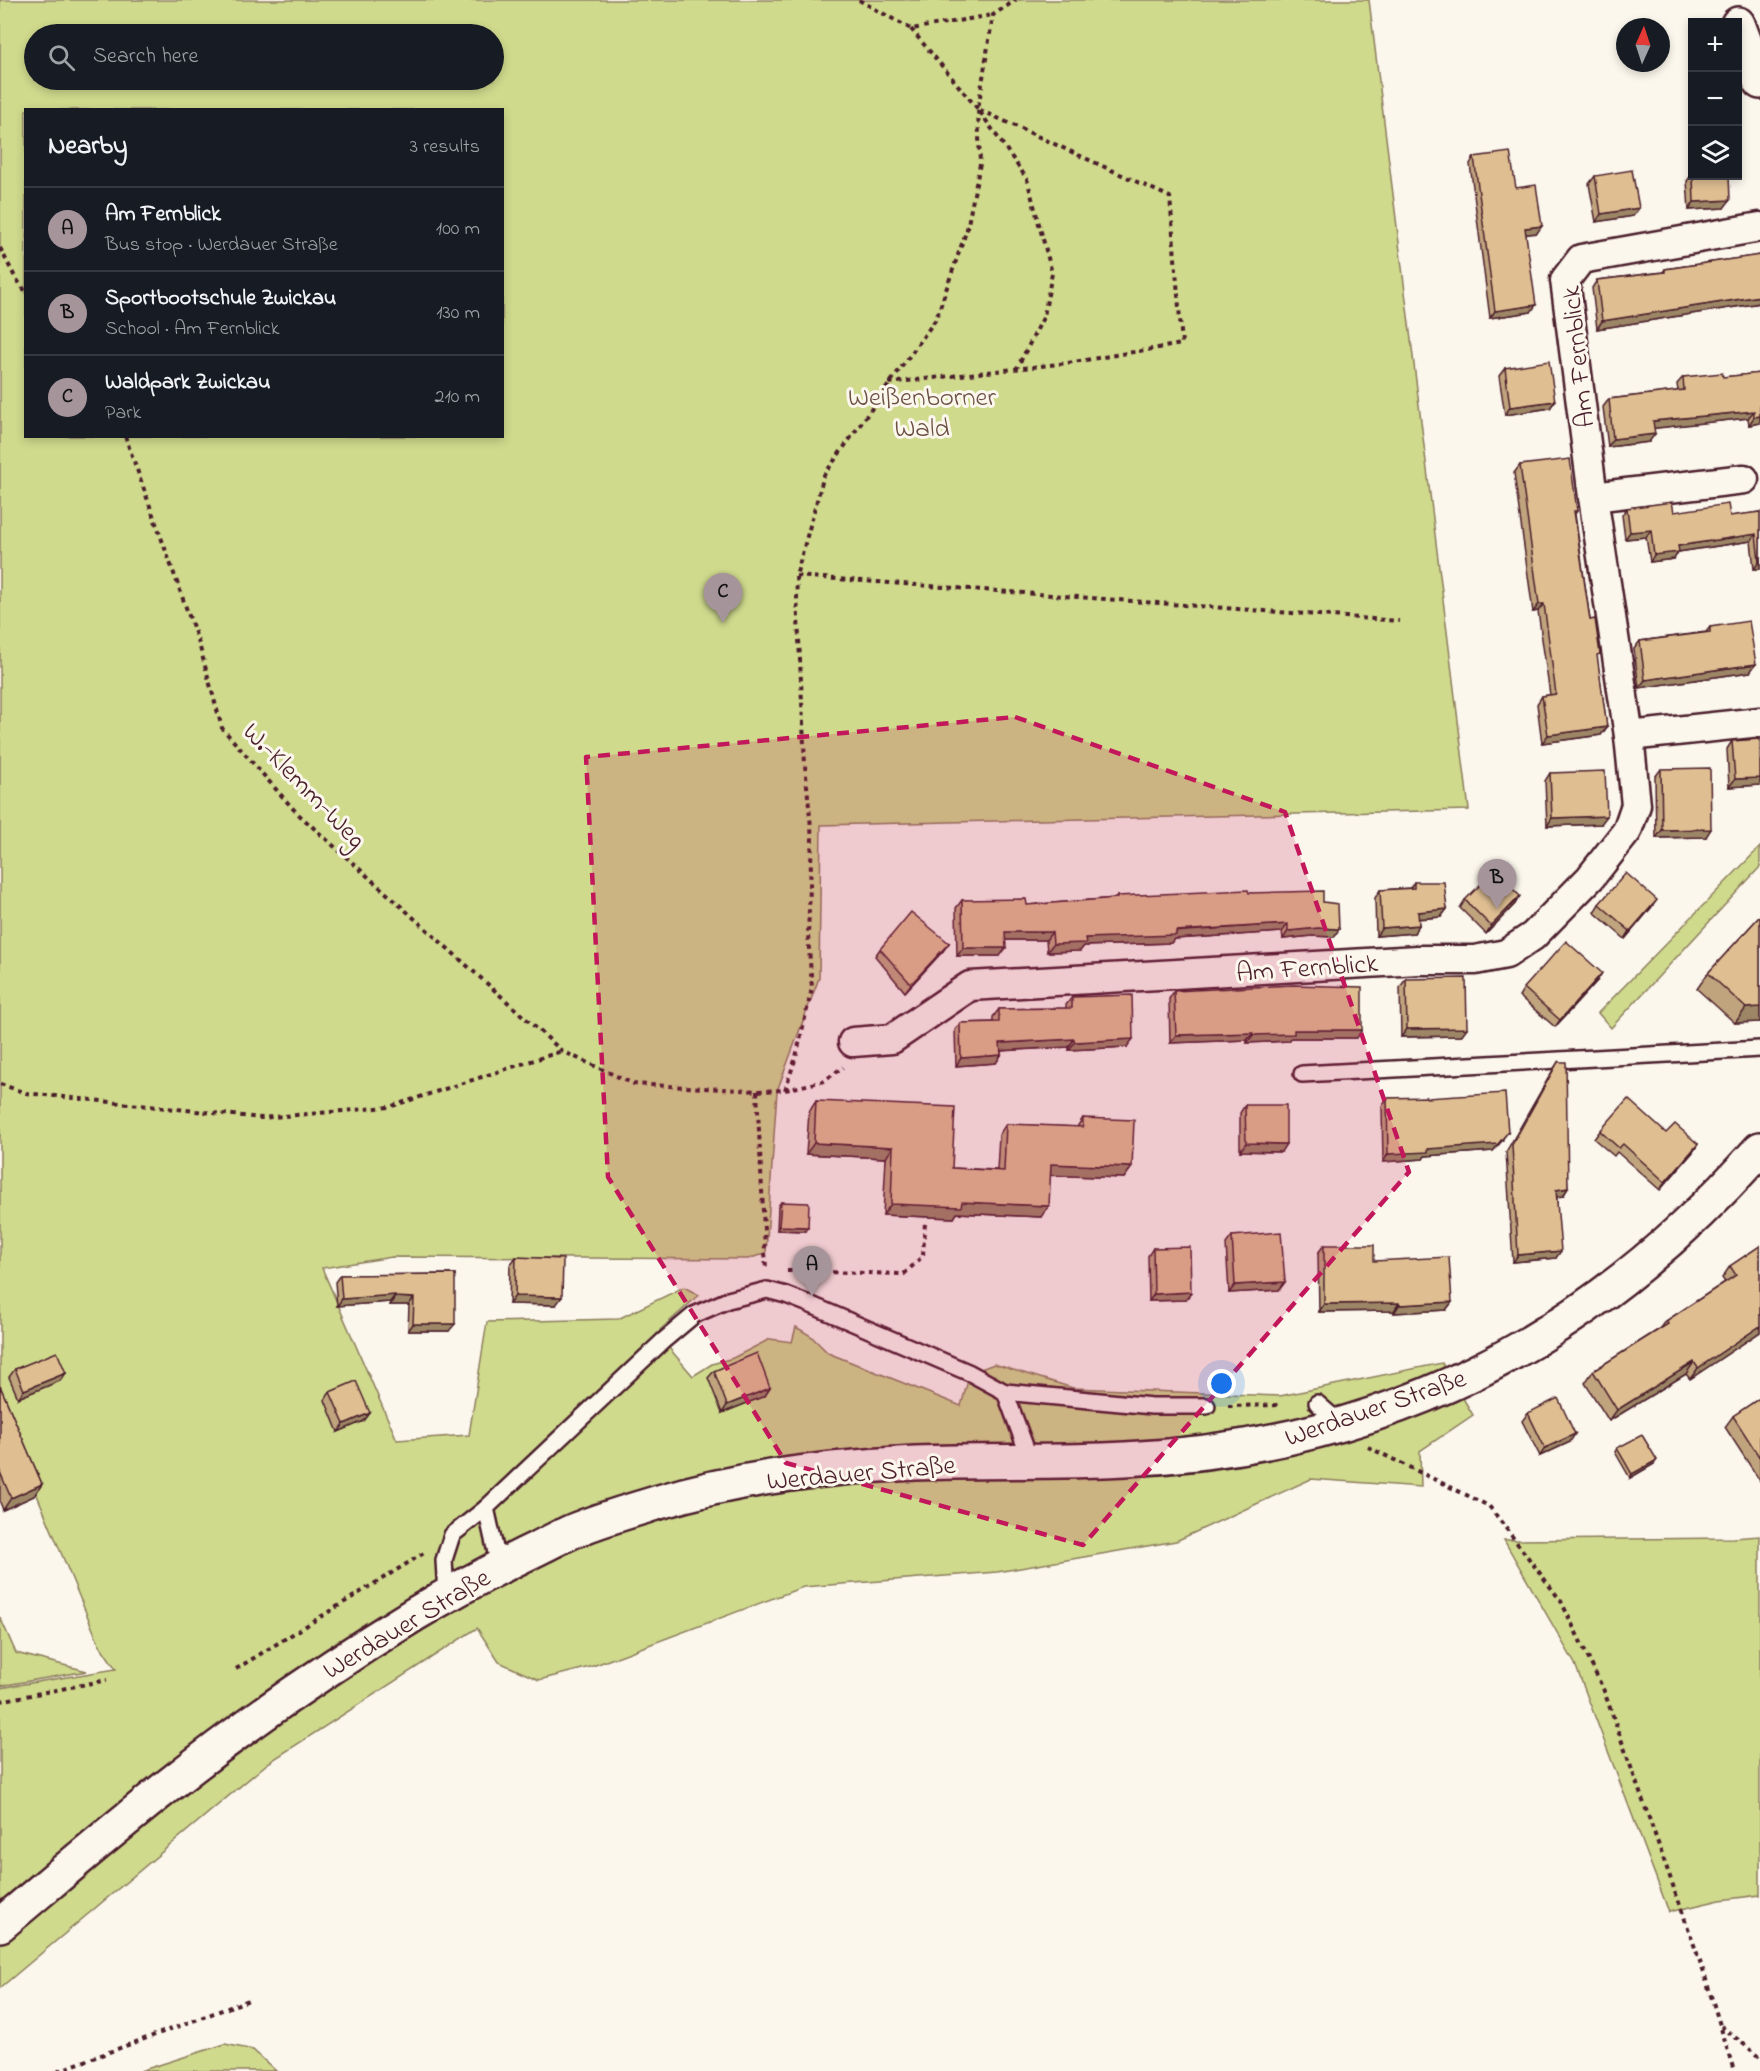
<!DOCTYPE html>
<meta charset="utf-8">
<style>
body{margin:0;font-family:"Indie Flower",sans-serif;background:#20242c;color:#f1f3f6}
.controls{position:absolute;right:18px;top:18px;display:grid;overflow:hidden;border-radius:0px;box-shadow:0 3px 9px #0003}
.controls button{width:54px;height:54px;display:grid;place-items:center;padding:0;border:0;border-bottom:2px solid #363941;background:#171b24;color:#f1f3f6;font:30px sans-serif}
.compass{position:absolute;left:1616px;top:18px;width:54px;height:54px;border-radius:50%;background:#171b24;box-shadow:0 3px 9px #0003;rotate:3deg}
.you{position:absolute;left:1222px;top:1384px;width:21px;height:21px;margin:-15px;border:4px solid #fff;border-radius:50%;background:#1a73e8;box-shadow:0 0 0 9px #1a73e833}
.badge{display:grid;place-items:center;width:39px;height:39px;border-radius:50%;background:#a6949b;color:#111;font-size:20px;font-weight:700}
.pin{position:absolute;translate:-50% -50px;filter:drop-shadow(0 2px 3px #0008)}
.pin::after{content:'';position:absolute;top:32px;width:21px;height:18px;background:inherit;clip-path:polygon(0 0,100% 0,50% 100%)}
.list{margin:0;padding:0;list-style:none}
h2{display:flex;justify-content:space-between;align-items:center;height:78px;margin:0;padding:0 24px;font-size:26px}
h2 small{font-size:20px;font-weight:400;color:#9ea1a6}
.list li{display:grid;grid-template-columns:39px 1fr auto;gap:18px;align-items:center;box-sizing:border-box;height:84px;padding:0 24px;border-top:2px solid #363941}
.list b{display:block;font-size:22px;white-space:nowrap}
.list p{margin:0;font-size:20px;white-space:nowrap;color:#9ea1a6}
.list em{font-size:20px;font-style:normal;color:#9ea1a6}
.icon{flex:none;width:33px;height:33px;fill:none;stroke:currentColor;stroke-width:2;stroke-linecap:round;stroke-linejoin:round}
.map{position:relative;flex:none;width:1760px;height:2071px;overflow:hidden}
.search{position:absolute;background:#171b24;box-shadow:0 3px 9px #0003;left:24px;top:24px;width:480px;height:66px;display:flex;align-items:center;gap:15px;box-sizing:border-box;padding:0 21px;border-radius:33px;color:#9ea1a6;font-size:22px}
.panel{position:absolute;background:#171b24;box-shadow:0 3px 9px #0003;left:24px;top:108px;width:480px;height:330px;border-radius:0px}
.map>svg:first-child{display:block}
</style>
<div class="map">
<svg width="1760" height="2071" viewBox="0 0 1760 2071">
<rect width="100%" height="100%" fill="#fbf7ec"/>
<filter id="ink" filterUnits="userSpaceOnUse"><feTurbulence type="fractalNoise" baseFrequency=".0167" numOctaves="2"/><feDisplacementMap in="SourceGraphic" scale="12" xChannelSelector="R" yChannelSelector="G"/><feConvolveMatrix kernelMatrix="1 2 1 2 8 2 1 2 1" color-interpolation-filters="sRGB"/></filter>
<g filter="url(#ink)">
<g fill="#cfda8d" stroke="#8c7c5c" stroke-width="1.5" fill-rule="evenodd">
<path d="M0 0H1369L1469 810 821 825 819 978 777 1091 766 1253 748 1259 392 1257 322 1268 397 1440 469 1435 487 1322 618 1319 684 1287 699 1295 660 1330 663 1341 693 1376 712 1364 733 1358 770 1339 792 1342 796 1327 811 1336 828 1353 961 1406 970 1373 994 1364 1073 1388 1280 1396 1442 1363 1473 1415 1420 1451 1421 1487 1311 1479 1176 1541 997 1572 803 1587 590 1667 539 1680 499 1662 477 1628 268 1763 0 1988V1688L116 1669 99 1644 0 1406ZM34 34H494V80H34ZM26 110H502V436H26Z"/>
<polygon points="1760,847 1760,867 1611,1028 1598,1013"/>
<polygon points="1760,1536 1760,1895 1720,1900 1669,1912 1575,1664 1504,1540 1733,1538"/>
<polygon points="0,1617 16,1653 87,1671 0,1686"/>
<polygon points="225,2044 253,2050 276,2071 140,2071"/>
</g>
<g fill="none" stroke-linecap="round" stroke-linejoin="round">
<defs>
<g id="lane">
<polyline points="1302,1074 1760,1049"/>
<polyline points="1005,1392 1152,1406 1207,1406"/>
<polyline points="1317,1403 1340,1423"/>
<polyline points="499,1566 486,1508 663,1341 694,1315 728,1300 767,1290 786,1295 809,1304 970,1373 1005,1392 1031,1462"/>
<polyline points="446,1595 444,1560 452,1535 486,1508"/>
</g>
<g id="street">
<polyline points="1593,497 1744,479"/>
<polyline points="1629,736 1760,722"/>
<polyline points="853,1042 892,1039 970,986 1418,960 1475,960 1506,954 1533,936 1590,878 1627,831 1636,805 1629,736 1593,497 1565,280 1581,259 1760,227"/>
</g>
<polyline id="secondary" points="1738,24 1760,82"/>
<path id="primary" d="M0 1925C56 1878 112 1830 169 1785 247 1723 330 1666 415 1614 455 1590 496 1568 538 1548 553 1541 568 1532 583 1527 608 1517 634 1510 659 1502 741 1477 829 1467 915 1463 985 1460 1055 1463 1125 1459 1385 1447 1588 1343 1760 1149"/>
</defs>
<use href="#lane" stroke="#4a1f2b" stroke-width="20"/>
<use href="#street" stroke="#4a1f2b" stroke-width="33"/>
<use href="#secondary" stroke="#4a1f2b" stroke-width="38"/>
<use href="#primary" stroke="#4a1f2b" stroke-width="38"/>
<g stroke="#4a1f2b" stroke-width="4" stroke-dasharray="4.5 4.5" stroke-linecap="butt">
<polyline points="859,0 911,29 993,15"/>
<polyline points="911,29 978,109 1027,179 1052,273 1044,316 1017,368"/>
<polyline points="0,248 15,277 26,292"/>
<polyline points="889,383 1067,363 1182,344 1170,197 978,109"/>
<polyline points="125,436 199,644 222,728 296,812 562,1051 634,1084 757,1091 785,1090 824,1081 843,1067"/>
<polyline points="796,576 1399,621"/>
<polyline points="0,1084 26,1093 261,1118 389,1107 562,1051"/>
<polyline points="785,1090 796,1057 812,988 808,935 812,838 805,765 796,576 824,475 936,319 967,229 980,164 978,109 993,15 1016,0"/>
<polyline points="757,1091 766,1270"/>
<polyline points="787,1271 904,1274 923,1256 925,1222"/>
<polyline points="1228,1406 1281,1405"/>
<polyline points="1368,1447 1489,1506 1561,1601 1604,1691 1704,1973 1734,2071"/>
<polyline points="236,1669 424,1553"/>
<polyline points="0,1701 107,1680"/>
<polyline points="1721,2026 1760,2057"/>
<polyline points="58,2071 249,2000"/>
</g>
<use href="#lane" stroke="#fbf7ec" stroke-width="15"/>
<use href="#street" stroke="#fbf7ec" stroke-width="28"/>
<use href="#secondary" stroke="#fbf7ec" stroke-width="33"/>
<use href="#primary" stroke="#fbf7ec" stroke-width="33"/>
</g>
<g fill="#c0a47e" stroke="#4a1f2b" stroke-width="1.5">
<polygon points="1474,157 1516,188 1537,233 1526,234 1531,312 1490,318 1470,164"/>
<polygon points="1692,174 1692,176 1729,176 1724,208 1689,210 1687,181"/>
<polygon points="1595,176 1639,208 1633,216 1596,222 1589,184"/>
<polygon points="1760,255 1760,303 1597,329 1592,288 1597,280 1663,272 1665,269"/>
<polygon points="1505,368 1555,401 1550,408 1505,415 1499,376"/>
<polygon points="1760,373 1760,423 1749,425 1748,418 1654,428 1649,442 1608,447 1603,407 1609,399 1678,391 1677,384 1683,377 1723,377"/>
<polygon points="1520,465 1577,511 1575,514 1590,620 1597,658 1607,727 1601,735 1542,743 1537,704 1542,696 1550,695 1538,611 1533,612 1514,473"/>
<polygon points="1627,508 1730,516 1760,512 1760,569 1754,569 1751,541 1678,552 1674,559 1650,562 1646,537 1625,539 1622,515"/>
<polygon points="1710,627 1750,672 1639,688 1634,649 1640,641 1706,632"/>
<polygon points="1760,739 1760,785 1729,787 1727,749 1732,741"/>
<polygon points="1661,769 1706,837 1656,838 1655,777"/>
<polygon points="1550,773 1601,824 1547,826 1545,781"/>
<polygon points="1414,882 1447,909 1441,917 1418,919 1419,925 1414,933 1376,936 1375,898 1380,890 1410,888"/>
<polygon points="1249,893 1323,902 1339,929 1334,937 1312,936 1283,939 1282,932 1174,939 1171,943 1084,946 1080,951 1047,952 1046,940 1005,940 1000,956 957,956 956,908 962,900 1027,905 1116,898 1117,896"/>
<polygon points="1465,900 1515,904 1486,934 1460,908"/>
<polygon points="1599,904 1651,908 1625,939 1594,912"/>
<polygon points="1760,916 1760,1022 1735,1023 1697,989 1708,973"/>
<polygon points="949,943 943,951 905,992 875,956 880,949"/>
<polygon points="1406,979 1461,1036 1401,1037 1400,987"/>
<polygon points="1597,981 1555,1027 1519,996 1524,988"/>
<polygon points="1174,991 1357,1038 1291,1038 1289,1041 1247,1043 1247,1040 1170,1043 1169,999"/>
<polygon points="1072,997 1127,1047 1069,1050 1069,1047 1001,1051 1001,1055 996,1063 956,1066 955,1030 960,1023 993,1022 993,1017 999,1009 1066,1008 1066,1005"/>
<polygon points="1558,1062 1568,1188 1563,1196 1557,1197 1556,1258 1513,1262 1506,1152 1553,1070"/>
<polygon points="1387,1098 1427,1098 1503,1140 1493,1151 1425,1156 1423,1159 1383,1162 1382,1106"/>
<polygon points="816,1101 952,1168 997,1170 999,1135 1006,1124 1077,1127 1083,1118 1132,1167 1124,1178 1050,1175 1041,1217 957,1213 954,1218 883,1215 886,1158 806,1154 809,1112"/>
<polygon points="1245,1105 1281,1152 1240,1151 1240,1113"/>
<polygon points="1600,1131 1666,1133 1698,1144 1693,1152 1660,1190 1617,1152 1614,1156 1594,1139"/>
<polygon points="781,1202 805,1231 777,1230 778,1206"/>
<polygon points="1232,1236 1285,1282 1279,1290 1229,1293 1226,1244"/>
<polygon points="1324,1245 1374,1261 1452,1302 1446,1310 1394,1313 1394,1311 1319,1312 1318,1253"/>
<polygon points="1760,1246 1760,1332 1690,1379 1686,1374 1609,1421 1585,1383 1593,1371 1661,1328 1666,1321 1725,1282 1722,1278 1730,1266"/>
<polygon points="1153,1248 1191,1292 1186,1300 1149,1301 1148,1256"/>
<polygon points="516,1257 556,1305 509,1304 510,1265"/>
<polygon points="455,1274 449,1331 408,1331 409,1305 390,1305 390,1302 337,1306 335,1282 340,1275"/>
<polygon points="15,1369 66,1373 60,1381 18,1398 9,1377"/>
<polygon points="714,1371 770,1388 765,1396 722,1413 708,1378"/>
<polygon points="0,1386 42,1484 34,1496 3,1510 0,1502"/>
<polygon points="330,1392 370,1413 364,1421 338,1432 325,1400"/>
<polygon points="1760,1398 1760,1481 1725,1427 1733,1416"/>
<polygon points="1528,1413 1570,1442 1540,1456 1522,1421"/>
<polygon points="1617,1448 1654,1464 1630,1478 1615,1452"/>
</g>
<g fill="#9c8666" stroke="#4a1f2b" stroke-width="1.5">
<polygon points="1730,200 1724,208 1689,210 1694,202"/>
<polygon points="1639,208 1633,216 1596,222 1601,214"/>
<polygon points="1542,226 1537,233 1520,235 1525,228"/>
<polygon points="1760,296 1760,303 1597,329 1602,321"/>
<polygon points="1536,305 1531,312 1490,318 1495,311"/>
<polygon points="1555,401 1550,408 1505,415 1510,407"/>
<polygon points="1754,411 1748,418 1648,429 1653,421"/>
<polygon points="1760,416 1760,423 1749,425 1754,417"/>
<polygon points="1655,434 1649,442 1608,447 1613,439"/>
<polygon points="1651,530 1646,537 1625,539 1630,532"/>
<polygon points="1756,534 1751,541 1678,552 1674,559 1650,562 1654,555 1678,546"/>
<polygon points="1759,562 1760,562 1760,569 1754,569"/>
<polygon points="1539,604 1544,604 1538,611 1533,612"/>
<polygon points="1756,664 1750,672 1639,688 1645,680"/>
<polygon points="1607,727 1601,735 1542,743 1548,735"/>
<polygon points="1760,778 1760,785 1729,787 1735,779"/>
<polygon points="1607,816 1601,824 1547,826 1552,818"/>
<polygon points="1711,829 1706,837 1656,838 1662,830"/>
<polygon points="1520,896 1515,904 1486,934 1491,926"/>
<polygon points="1657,900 1651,908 1625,939 1630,931"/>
<polygon points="1447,909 1441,917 1412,919 1418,912"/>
<polygon points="1288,924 1282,932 1174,939 1171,943 1084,946 1080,951 1047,952 1053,944 1085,938"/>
<polygon points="1419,925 1414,933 1376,936 1382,928"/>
<polygon points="1318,928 1339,929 1334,937 1312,936 1283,939 1288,931"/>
<polygon points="1005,932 1052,932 1046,940 999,940"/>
<polygon points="949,943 943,951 905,992 911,984"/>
<polygon points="963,948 1006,948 1000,956 957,956"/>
<polygon points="1602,973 1597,981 1555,1027 1560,1020"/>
<polygon points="1760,1007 1760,1022 1735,1023 1746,1008"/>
<polygon points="1467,1028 1461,1036 1401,1037 1407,1029"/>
<polygon points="1294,1030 1362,1030 1357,1038 1291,1038 1289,1041 1247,1043 1253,1035"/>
<polygon points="1253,1033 1247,1040 1170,1043 1176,1035"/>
<polygon points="1074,1039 1069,1047 995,1051 1000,1043"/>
<polygon points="1133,1039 1127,1047 1069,1050 1075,1042"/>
<polygon points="1001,1055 996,1063 956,1066 961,1058"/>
<polygon points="1508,1132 1493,1151 1425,1156 1423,1159 1383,1162 1388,1154 1428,1149"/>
<polygon points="814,1143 893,1147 886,1158 806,1154"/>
<polygon points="1246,1143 1286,1144 1281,1152 1240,1151"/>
<polygon points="1698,1144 1693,1152 1660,1190 1665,1182"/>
<polygon points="1051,1164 1132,1167 1124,1178 1043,1175"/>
<polygon points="1568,1188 1563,1196 1551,1197 1556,1190"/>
<polygon points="962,1202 1049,1206 1041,1217 957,1213 954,1218 883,1215 891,1204"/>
<polygon points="779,1226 808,1227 805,1231 777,1230"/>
<polygon points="1561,1251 1556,1258 1513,1262 1518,1255"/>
<polygon points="1285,1282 1279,1290 1229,1293 1235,1285"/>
<polygon points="1191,1292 1186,1300 1149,1301 1154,1294"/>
<polygon points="395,1295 390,1302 337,1306 342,1299"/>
<polygon points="515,1296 562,1297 556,1305 509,1304"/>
<polygon points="395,1297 414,1298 409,1305 390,1305"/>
<polygon points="1452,1302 1446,1310 1394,1313 1399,1305"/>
<polygon points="1399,1303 1394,1311 1319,1312 1324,1304"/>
<polygon points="413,1324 455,1324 449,1331 408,1331"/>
<polygon points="1760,1326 1760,1332 1690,1379 1698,1368"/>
<polygon points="1694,1362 1686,1374 1609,1421 1617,1410"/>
<polygon points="66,1373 60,1381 18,1398 24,1390"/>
<polygon points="770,1388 765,1396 722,1413 727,1405"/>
<polygon points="370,1413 364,1421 338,1432 344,1424"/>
<polygon points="1575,1434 1570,1442 1540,1456 1545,1448"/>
<polygon points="1657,1460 1654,1464 1630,1478 1632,1474"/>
<polygon points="42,1484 34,1496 3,1510 11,1498"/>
</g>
<g fill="#dfbf92" stroke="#4a1f2b" stroke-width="1.5">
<polygon points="1510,152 1516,188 1536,185 1542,226 1525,228 1536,305 1495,311 1474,157"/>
<polygon points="1632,170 1639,208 1601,214 1595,176"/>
<polygon points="1693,176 1729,176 1730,200 1694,202"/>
<polygon points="1760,255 1760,296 1602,321 1597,280 1665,272 1665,269"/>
<polygon points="1549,361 1555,401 1510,407 1505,368"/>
<polygon points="1722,373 1723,377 1760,373 1760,416 1754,417 1754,411 1653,421 1655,434 1613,439 1609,399 1684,390 1683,377"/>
<polygon points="1570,459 1577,511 1574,511 1590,620 1595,619 1600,654 1597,655 1607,727 1548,735 1542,696 1556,694 1544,604 1539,604 1520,465"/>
<polygon points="1672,502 1674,512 1728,504 1730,516 1760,512 1760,562 1759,562 1756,534 1678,546 1679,552 1654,555 1651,530 1630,532 1627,508"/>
<polygon points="1749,621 1756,664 1645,680 1640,641 1710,632 1710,627"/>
<polygon points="1760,739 1760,778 1735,779 1732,741"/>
<polygon points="1710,768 1711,829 1662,830 1661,769"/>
<polygon points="1605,771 1607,816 1552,818 1550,773"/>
<polygon points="1494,871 1520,896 1491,926 1465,900"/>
<polygon points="1626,873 1657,900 1630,931 1599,904"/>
<polygon points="1414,882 1444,882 1447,909 1418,912 1419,925 1382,928 1380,890 1414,888"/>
<polygon points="1248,890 1249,893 1323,891 1323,902 1338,904 1339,929 1318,928 1288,931 1288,924 1176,931 1176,935 1085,938 1086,943 1053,944 1052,932 1005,932 1006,948 963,948 962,900 1026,899 1027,905 1117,898 1117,896"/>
<polygon points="911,912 949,943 911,984 880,949"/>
<polygon points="1760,916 1760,1007 1746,1008 1708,973"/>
<polygon points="1566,941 1602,973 1560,1020 1524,988"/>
<polygon points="1466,978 1467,1028 1407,1029 1406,979"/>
<polygon points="1293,985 1362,987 1362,1030 1294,1030 1294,1034 1253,1035 1253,1033 1176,1035 1174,991"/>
<polygon points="1132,995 1133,1039 1075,1042 1074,1039 1000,1043 1001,1055 961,1058 960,1023 999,1022 999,1009 1072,1008 1072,997"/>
<polygon points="1558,1062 1566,1062 1568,1188 1556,1190 1561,1251 1518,1255 1512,1145"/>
<polygon points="1505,1093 1508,1132 1498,1144 1428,1149 1428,1152 1388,1154 1387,1098 1427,1097 1427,1098"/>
<polygon points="1628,1099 1666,1133 1675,1124 1698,1144 1665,1182 1623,1144 1619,1148 1600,1131"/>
<polygon points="816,1101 955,1107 952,1168 1004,1171 1006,1124 1083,1127 1083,1118 1134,1120 1132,1167 1051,1164 1049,1206 962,1202 961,1207 891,1204 893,1147 814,1143"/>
<polygon points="1245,1105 1286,1105 1286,1144 1246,1143"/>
<polygon points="781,1202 809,1203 808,1227 779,1226"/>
<polygon points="1281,1232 1285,1282 1235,1285 1232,1236"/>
<polygon points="1324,1245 1374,1245 1374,1261 1449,1257 1452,1302 1399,1305 1399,1303 1324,1304"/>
<polygon points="1760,1246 1760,1326 1698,1368 1694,1362 1617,1410 1593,1371 1668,1324 1666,1321 1736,1275 1730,1266"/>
<polygon points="1190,1247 1191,1292 1154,1294 1153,1248"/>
<polygon points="516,1257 563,1259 562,1297 515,1296"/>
<polygon points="455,1274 455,1324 413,1324 414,1298 395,1297 395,1295 342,1299 340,1275"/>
<polygon points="57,1352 66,1373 24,1390 15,1369"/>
<polygon points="757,1353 770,1388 727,1405 714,1371"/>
<polygon points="356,1381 370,1413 344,1424 330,1392"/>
<polygon points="0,1386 42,1484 11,1498 0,1472"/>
<polygon points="1558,1398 1575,1434 1545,1448 1528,1413"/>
<polygon points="1760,1398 1760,1458 1733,1416"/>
<polygon points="1642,1435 1657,1460 1632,1474 1617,1448"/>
</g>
</g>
<path fill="#c2185b" fill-opacity="0.2" stroke="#c2185b" stroke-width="4.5" stroke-dasharray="12 8" stroke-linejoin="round" d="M1015 717 1285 812 1409 1172 1083 1545 786 1463 608 1177 586 757Z"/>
<g text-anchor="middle" stroke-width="6" stroke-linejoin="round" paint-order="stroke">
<g font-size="27" fill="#4a1f2b" stroke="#fbf7ec">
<text transform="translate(1577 357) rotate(-96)" y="9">Am Fernblick</text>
<text transform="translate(305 785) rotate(46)" y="9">W.-Klemm-Weg</text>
<text transform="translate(1307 967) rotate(-4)" y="9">Am Fernblick</text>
<text transform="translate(1375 1407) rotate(-19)" y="9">Werdauer Straße</text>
<text transform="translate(861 1472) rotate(-5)" y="9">Werdauer Straße</text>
<text transform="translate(406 1623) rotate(-31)" y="9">Werdauer Straße</text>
</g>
<g font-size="27" fill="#6b4e44" stroke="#fbf7ec">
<text x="922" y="405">Weißenborner<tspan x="922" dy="31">Wald</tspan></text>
</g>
</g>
</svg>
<div class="controls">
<button>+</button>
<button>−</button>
<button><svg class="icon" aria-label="layers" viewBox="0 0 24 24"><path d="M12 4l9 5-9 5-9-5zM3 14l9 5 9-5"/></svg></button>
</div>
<svg class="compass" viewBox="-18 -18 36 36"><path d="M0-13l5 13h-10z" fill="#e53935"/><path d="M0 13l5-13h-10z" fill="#9ea1a6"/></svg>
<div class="you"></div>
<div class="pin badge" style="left:812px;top:1296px">A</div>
<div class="pin badge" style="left:1497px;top:909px">B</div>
<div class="pin badge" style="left:723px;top:623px">C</div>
<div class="search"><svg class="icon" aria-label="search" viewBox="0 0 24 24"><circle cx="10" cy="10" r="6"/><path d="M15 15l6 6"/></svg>Search here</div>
<section class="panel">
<h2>Nearby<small>3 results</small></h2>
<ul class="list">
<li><span class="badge">A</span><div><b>Am Fernblick</b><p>Bus stop · Werdauer Straße</p></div><em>100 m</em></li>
<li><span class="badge">B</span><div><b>Sportbootschule Zwickau</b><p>School · Am Fernblick</p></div><em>130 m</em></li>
<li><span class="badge">C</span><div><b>Waldpark Zwickau</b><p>Park</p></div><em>210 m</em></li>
</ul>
</section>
</div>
